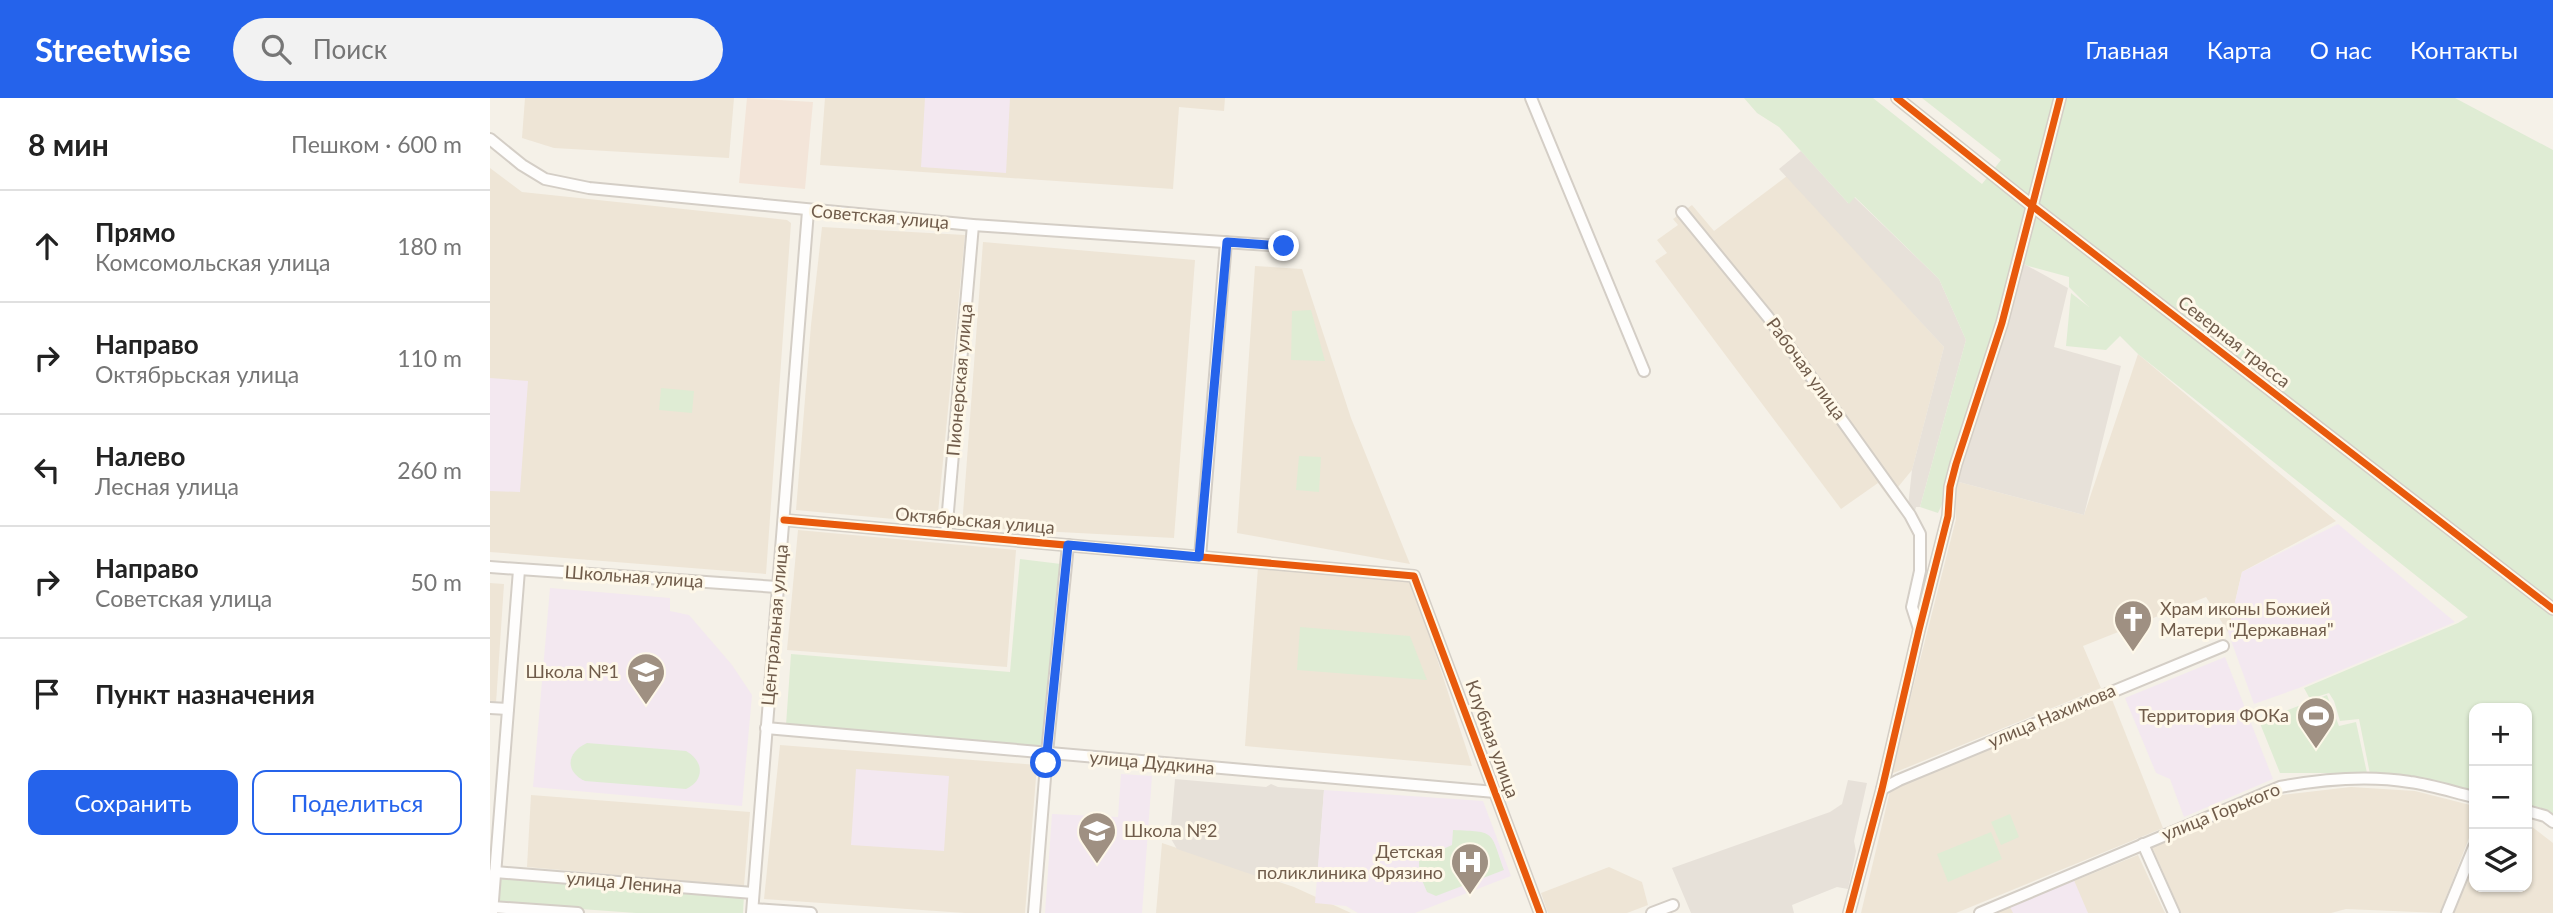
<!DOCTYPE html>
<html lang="ru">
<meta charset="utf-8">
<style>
body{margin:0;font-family:Lato,sans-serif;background:#f2f2f2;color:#222}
.controls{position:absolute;right:21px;bottom:21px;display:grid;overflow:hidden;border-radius:14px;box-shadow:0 2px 5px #0004}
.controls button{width:63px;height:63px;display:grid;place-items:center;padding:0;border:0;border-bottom:2px solid #e0e0e0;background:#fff;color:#222;font:35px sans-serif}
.stop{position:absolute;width:21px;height:21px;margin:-16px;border:5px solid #2563eb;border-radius:50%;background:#fff}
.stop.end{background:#2563eb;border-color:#fff;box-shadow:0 2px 7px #0008}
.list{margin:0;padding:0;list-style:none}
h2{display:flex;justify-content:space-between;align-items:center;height:91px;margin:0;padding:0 28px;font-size:30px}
h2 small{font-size:23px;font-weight:400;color:#767676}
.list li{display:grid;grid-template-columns:46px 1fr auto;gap:21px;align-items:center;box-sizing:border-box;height:112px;padding:0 28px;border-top:2px solid #e0e0e0}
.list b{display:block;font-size:26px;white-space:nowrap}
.list p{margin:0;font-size:23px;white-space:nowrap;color:#767676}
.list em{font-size:23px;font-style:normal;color:#767676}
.actions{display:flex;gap:14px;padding:21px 28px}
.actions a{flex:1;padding:16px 0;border:2px solid #2563eb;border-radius:14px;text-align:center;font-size:24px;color:#2563eb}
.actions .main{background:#2563eb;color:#fff}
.icon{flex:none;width:38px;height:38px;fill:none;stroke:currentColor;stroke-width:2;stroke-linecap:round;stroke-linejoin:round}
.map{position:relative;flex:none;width:2063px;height:815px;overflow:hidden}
header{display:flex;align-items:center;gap:42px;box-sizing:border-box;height:98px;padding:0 35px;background:#2563eb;color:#fff}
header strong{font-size:33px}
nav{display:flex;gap:38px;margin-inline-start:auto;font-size:24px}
.search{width:490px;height:63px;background:#f2f2f2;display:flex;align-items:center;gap:18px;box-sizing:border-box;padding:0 24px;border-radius:38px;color:#767676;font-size:26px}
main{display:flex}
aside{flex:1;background:#fff}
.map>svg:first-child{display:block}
</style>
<header>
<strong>Streetwise</strong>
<div class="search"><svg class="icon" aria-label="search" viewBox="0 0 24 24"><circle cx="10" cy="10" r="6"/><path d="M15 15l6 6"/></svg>Поиск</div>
<nav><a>Главная</a><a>Карта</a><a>О нас</a><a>Контакты</a></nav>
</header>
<main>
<aside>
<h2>8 мин<small>Пешком · 600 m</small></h2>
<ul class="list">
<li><svg class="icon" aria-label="ahead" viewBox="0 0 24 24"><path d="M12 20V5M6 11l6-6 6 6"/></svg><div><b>Прямо</b><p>Комсомольская улица</p></div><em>180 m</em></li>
<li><svg class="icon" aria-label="right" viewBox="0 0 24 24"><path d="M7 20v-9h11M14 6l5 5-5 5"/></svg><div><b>Направо</b><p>Октябрьская улица</p></div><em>110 m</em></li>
<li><svg class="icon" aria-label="left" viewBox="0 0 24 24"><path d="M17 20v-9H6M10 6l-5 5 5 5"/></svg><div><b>Налево</b><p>Лесная улица</p></div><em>260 m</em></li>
<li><svg class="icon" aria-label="right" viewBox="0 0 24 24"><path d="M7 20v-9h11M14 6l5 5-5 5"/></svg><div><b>Направо</b><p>Советская улица</p></div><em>50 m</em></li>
<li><svg class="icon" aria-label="arrive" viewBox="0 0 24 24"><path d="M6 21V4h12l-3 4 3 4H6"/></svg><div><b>Пункт назначения</b></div></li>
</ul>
<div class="actions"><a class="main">Сохранить</a><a>Поделиться</a></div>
</aside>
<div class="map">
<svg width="2063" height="815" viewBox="0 0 2063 815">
<rect width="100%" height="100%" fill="#f5f1e8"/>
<g fill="#eee5d6">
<polygon points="35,0 244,0 239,60 64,50 32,40"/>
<polygon points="335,0 735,0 734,13 689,9 683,91 330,67"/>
<polygon points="0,70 32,94 297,122 301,125 276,476 0,454"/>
<polygon points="1297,78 1454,249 1422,372 1399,400 1388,385 1351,411 1165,163 1177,155 1167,142 1188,127 1183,121 1202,107 1224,133"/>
<polygon points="332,129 475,137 447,425 306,412 321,227"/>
<polygon points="493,144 705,162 684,440 472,429"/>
<polygon points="765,168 812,171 861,320 920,466 747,435"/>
<polygon points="1648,256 1846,423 1752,474 1738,534 1716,499 1593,548 1611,590 1401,676 1466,421 1465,383 1594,417"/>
<polygon points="308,432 526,452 517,569 297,552"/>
<polygon points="768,469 921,481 982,668 755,648"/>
<polygon points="0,485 14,486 6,605 0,605"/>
<polygon points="1621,599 1673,730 1466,815 1371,815 1401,689"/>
<polygon points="290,647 547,667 535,815 475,815 274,801"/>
<polygon points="1861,689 1925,693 1984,708 1984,727 1950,815 1856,811 1841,815 1691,815 1662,749 1791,697"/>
<polygon points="41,697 260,714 254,788 37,769"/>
<polygon points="2037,725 2063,745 2063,815 1961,815 1984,762 1984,789 2037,789"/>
<polygon points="672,745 804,789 861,815 666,815"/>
<polygon points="1648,757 1675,815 1505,815"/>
<polygon points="1119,769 1152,784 1158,807 1137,815 1058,815 1051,795"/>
</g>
<polygon fill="#f3e5d9" points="257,0 323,4 315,91 249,85"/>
<g fill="#e7e1d9">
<polygon points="1311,53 1358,105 1364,99 1449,181 1476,242 1430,409 1426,409 1424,417 1418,408 1422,372 1454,249 1289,71"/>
<polygon points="1534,166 1578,190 1564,249 1631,268 1594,417 1465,383"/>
<polygon points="685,681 776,689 781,686 788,689 834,692 828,773 772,780 687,751 680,739"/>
<polygon points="1358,682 1377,685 1364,743 1366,753 1358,791 1347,789 1302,807 1304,815 1201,815 1182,770 1340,714 1352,706"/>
</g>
<g fill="#f3e8f0">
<polygon points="435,0 520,0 516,75 431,69"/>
<polygon points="0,280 38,283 30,394 0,393"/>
<polygon points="1848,426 1965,524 1809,590 1764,606 1738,534 1752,474"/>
<polygon points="60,490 180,500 180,513 199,517 242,567 262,597 252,708 43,689"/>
<polygon points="1735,559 1783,681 1694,719 1680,681 1666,675 1635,600"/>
<polygon points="366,671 459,678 454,753 361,747"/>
<polygon points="631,676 662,678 652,815 555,815 562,716 628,719"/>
<polygon points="834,692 993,703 1021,778 925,815 868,815 856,808 825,805"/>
<polygon points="1583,780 1598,815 1523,815 1519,807"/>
</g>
<g fill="#dfecd4">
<polygon points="1254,0 1383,0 1492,86 1511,62 1432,0 1965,0 2063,52 2063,720 2037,708 2037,610 1984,610 1984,694 1880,676 1869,621 1850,623 1844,603 1839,595 1820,601 1814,590 1968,525 1978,519 1648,256 1630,238 1616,252 1576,248 1581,195 1599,209 1579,189 1579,179 1538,168 1529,163 1460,389 1448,415 1430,409 1476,242 1449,181 1365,99 1359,106 1289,29 1267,15"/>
<polygon points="821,212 835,263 801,262 802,213"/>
<polygon points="171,290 204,293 202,315 169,312"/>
<polygon points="809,358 831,359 829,394 806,392"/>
<polygon points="530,461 571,466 553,651 296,627 301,556 520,574"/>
<polygon points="810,529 920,538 937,582 807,572"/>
<polygon points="1837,597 1849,628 1866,624 1877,675 1790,675 1769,623"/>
<path d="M97 645 196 653C214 663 215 682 196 691L95 683C74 673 77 654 97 645Z"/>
<polygon points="1520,716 1529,739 1511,747 1501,724"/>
<path d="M963 732C1006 734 1000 732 1014 772L946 798 937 794 929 775V762L962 747Z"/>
<polygon points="1501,734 1512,761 1458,784 1447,756"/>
<polygon points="10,779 254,797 253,815 146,815 8,805"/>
</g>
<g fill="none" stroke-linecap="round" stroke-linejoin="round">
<defs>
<g id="minor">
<polyline points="1041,0 1154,273"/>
<polyline points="1407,0 1541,107 2063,511"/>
<polyline points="0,41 32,67 55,81 99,90 483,127 794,148"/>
<polyline points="1192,114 1278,219 1420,417 1430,436 1430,473 1422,509 1429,531"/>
<polyline points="294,422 924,478 1050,815"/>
<polyline points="456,436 483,127"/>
<polyline points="710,459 736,144"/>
<polyline points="0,469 287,489"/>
<polyline points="0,610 18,611"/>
<polyline points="276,630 1005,694"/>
<polyline points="1392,691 1409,682 1733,548"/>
<polyline points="2037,713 2055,718 2063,724"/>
<polyline points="1653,746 1684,815"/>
<polyline points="5,774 263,795"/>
<polyline points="2,809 88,815"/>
<polyline points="263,811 321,815"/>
<polyline points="2,815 29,472"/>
<polyline points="262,815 318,113"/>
<polyline points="544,815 557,655 578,447"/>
<polyline points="1162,815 1183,807"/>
<polyline points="1359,815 1392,691 1429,532 1458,418 1460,389 1466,366 1512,225 1570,0"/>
<path d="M1490 815 1790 689C1833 681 1877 677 1920 684 1942 687 1963 694 1984 699"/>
<polyline points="1957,815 1984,749"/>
</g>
</defs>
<use href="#minor" stroke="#d4cec6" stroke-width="14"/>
<use href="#minor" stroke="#fefdfc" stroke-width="10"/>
<defs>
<g id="cycleway">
<polyline points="1407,0 1541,107 2063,511"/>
<polyline points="294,422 924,478 1050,815"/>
<polyline points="1359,815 1392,691 1429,532 1458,418 1460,389 1466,366 1512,225 1570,0"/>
</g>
</defs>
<use href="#cycleway" stroke="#fef8e9" stroke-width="11"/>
<use href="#cycleway" stroke="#e8590c" stroke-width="7"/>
</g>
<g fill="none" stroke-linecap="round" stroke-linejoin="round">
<polyline stroke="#2563eb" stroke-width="9" points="556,665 578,447 709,459 737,144 794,148"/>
</g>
<defs>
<symbol id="church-pin" viewBox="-11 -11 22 30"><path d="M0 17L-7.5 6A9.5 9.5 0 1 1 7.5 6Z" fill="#9f9082" stroke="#fef8e9"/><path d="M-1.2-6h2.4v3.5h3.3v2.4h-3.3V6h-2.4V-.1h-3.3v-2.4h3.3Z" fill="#fff"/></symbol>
<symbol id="school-pin" viewBox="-11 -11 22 30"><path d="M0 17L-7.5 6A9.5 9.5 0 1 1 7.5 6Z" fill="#9f9082" stroke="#fef8e9"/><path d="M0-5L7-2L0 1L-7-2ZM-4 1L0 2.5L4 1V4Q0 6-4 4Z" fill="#fff"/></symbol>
<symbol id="stadium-pin" viewBox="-11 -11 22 30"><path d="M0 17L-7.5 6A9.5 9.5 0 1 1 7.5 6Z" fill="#9f9082" stroke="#fef8e9"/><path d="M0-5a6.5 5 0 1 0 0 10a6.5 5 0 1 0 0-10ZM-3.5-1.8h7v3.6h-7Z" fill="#fff"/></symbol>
<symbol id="hospital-pin" viewBox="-11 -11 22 30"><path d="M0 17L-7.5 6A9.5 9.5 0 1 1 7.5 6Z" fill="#9f9082" stroke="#fef8e9"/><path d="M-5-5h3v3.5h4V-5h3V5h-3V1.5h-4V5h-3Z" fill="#fff"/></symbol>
</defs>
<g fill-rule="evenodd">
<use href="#church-pin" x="1621" y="499" width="44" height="60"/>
<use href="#school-pin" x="134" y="552" width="44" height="60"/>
<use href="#stadium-pin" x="1804" y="596" width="44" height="60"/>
<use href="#school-pin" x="585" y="711" width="44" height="60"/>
<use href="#hospital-pin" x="958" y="742" width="44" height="60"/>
</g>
<g text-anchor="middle" stroke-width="6" stroke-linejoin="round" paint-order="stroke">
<g font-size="18" fill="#705c4b" stroke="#fef8e9">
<text transform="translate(390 119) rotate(5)" y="6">Советская улица</text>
<text transform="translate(1744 244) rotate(38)" y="6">Северная трасса</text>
<text transform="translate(1316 271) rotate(54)" y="6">Рабочая улица</text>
<text transform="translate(470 282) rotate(-85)" y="6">Пионерская улица</text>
<text transform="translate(485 423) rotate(5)" y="6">Октябрьская улица</text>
<text transform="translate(144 479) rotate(4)" y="6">Школьная улица</text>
<text transform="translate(285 527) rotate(-85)" y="6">Центральная улица</text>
<text transform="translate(1562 618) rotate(-23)" y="6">улица Нахимова</text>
<text transform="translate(1002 641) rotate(70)" y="6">Клубная улица</text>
<text transform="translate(662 665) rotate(5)" y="6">улица Дудкина</text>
<text transform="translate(1731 714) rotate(-22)" y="6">улица Горького</text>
<text transform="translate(134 785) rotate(5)" y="6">улица Ленина</text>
</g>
<g font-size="18" fill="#705c4b" stroke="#fef8e9" text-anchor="end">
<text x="1670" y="517" text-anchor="start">Храм иконы Божией<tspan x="1670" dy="21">Матери "Державная"</tspan></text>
<text x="129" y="580">Школа №1</text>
<text x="1799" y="624">Территория ФОКа</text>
<text x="634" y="739" text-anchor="start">Школа №2</text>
<text x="953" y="760">Детская<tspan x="953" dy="21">поликлиника Фрязино</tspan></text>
</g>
</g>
</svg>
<div class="controls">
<button>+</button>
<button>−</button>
<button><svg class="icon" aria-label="layers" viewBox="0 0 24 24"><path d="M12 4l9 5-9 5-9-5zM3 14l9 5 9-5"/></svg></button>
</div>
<div class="stop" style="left:556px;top:665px"></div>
<div class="stop end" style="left:794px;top:148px"></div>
</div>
</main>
